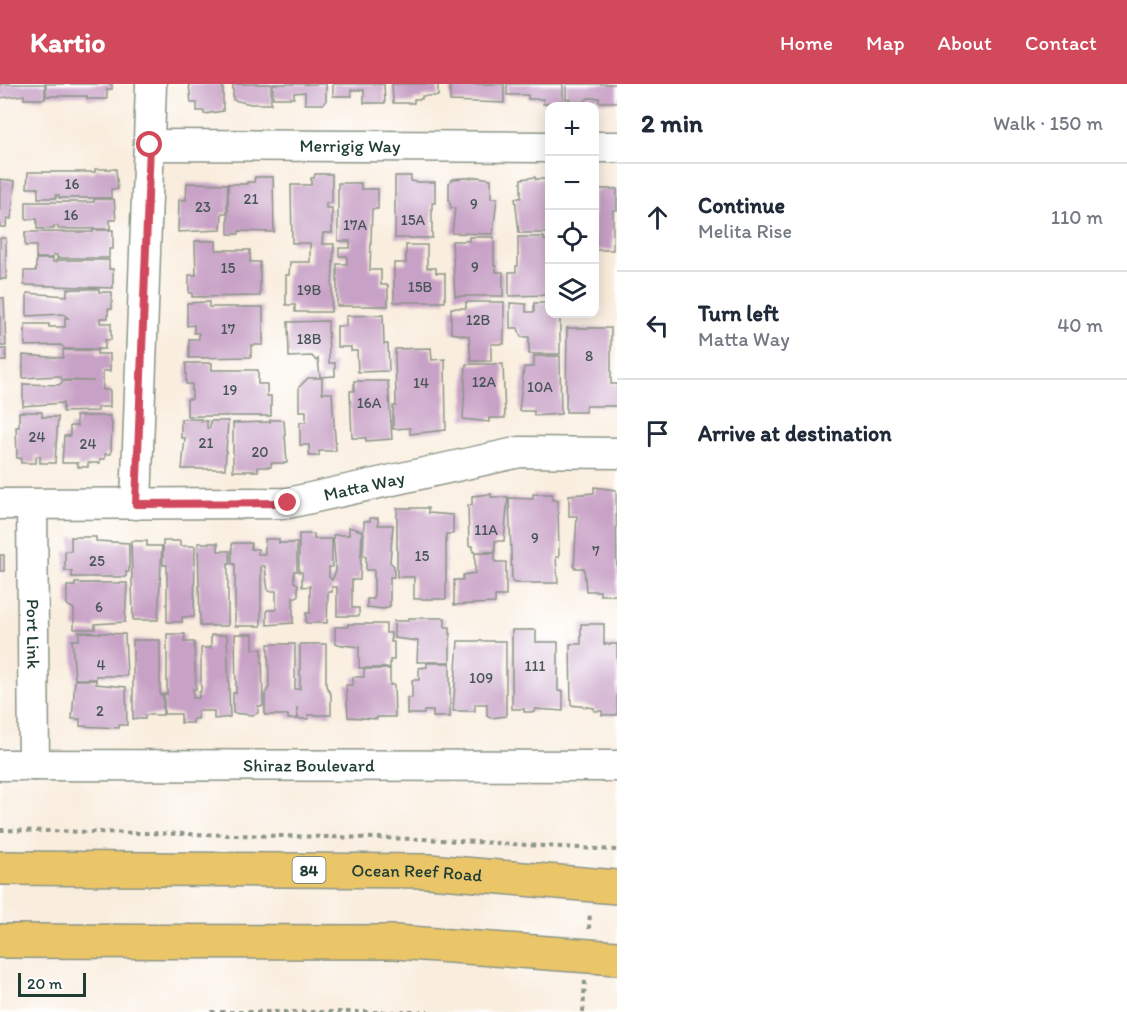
<!DOCTYPE html>
<meta charset="utf-8">
<style>
body{margin:0;font-family:Itim,sans-serif;background:#f6f6f7;color:#1f2937}
.controls{position:absolute;right:18px;top:18px;display:grid;overflow:hidden;border-radius:12px;box-shadow:0 3px 15px #0003}
.controls button{width:54px;height:54px;display:grid;place-items:center;padding:0;border:0;border-bottom:2px solid #e0e1e3;background:#fff;color:#1f2937;font:30px sans-serif}
.scale{position:absolute;left:18px;bottom:15px;width:68px;box-sizing:border-box;padding-left:6px;border:3px solid #1f3d34;border-top:0;font-size:16px;line-height:21px;white-space:nowrap;color:#1f3d34;-webkit-text-stroke:4px #fff;paint-order:stroke}
.stop{position:absolute;width:18px;height:18px;margin:-14px;border:4px solid #d1495b;border-radius:50%;background:#fff}
.stop.end{background:#d1495b;border-color:#fff;box-shadow:0 2px 6px #0008}
.list{margin:0;padding:0;list-style:none}
h2{display:flex;justify-content:space-between;align-items:center;height:78px;margin:0;padding:0 24px;font-size:26px}
h2 small{font-size:20px;font-weight:400;color:#747a83}
.list li{display:grid;grid-template-columns:39px 1fr auto;gap:18px;align-items:center;box-sizing:border-box;height:108px;padding:0 24px;border-top:2px solid #e0e1e3}
.list b{display:block;font-size:22px;white-space:nowrap}
.list p{margin:0;font-size:20px;white-space:nowrap;color:#747a83}
.list em{font-size:20px;font-style:normal;color:#747a83}
.icon{flex:none;width:33px;height:33px;fill:none;stroke:currentColor;stroke-width:2;stroke-linecap:round;stroke-linejoin:round}
.map{position:relative;flex:none;width:617px;height:928px;overflow:hidden}
header{display:flex;align-items:center;gap:36px;box-sizing:border-box;height:84px;padding:0 30px;background:#d1495b;color:#fff}
header strong{font-size:28px}
nav{display:flex;gap:33px;margin-inline-start:auto;font-size:21px}
main{display:flex}
aside{flex:1;background:#fff}
.map>svg:first-child{display:block}
</style>
<header>
<strong>Kartio</strong>
<nav><a>Home</a><a>Map</a><a>About</a><a>Contact</a></nav>
</header>
<main>
<div class="map">
<svg width="617" height="928" viewBox="0 0 617 928">
<rect width="100%" height="100%" fill="#fff"/>
<filter id="ink" filterUnits="userSpaceOnUse"><feTurbulence type="fractalNoise" baseFrequency=".0167" numOctaves="2"/><feDisplacementMap in="SourceGraphic" scale="12" xChannelSelector="R" yChannelSelector="G"/><feConvolveMatrix kernelMatrix="1 2 1 2 8 2 1 2 1" color-interpolation-filters="sRGB"/></filter>
<filter id="wash" filterUnits="userSpaceOnUse"><feTurbulence type="fractalNoise" baseFrequency=".008" numOctaves="4" result="noise"/><feDisplacementMap in="SourceGraphic" scale="24" xChannelSelector="R" yChannelSelector="G"/><feGaussianBlur stdDeviation="1.35" result="paint"/><feColorMatrix in="noise" values="0 0 0 0 0 0 0 0 0 0 0 0 0 0 0 0 0 1.4 0 .05"/><feComposite in="paint" operator="in"/></filter>
<g filter="url(#wash)">
<rect width="100%" height="100%" fill="#f9eddd"/>
<g id="blocks">
<g fill="#c8a1c6">
<polygon points="0,0 45,0 45,15 24,15 24,11 0,14"/>
<polygon points="46,0 112,0 112,5 107,5 107,15 87,15 87,12 46,12"/>
<polygon points="189,0 223,0 223,27 204,30 204,27 197,27 197,19 191,19"/>
<polygon points="233,0 271,0 271,20 251,20 233,16"/>
<polygon points="273,0 326,0 326,17 323,20 305,20 305,8 294,9 294,14 273,14"/>
<polygon points="333,0 384,0 385,19 364,19 364,6 351,6 352,12 333,12"/>
<polygon points="392,0 438,0 438,12 422,12 422,15 414,15 414,19 393,19"/>
<polygon points="450,0 504,0 504,19 450,17"/>
<polygon points="507,0 563,0 563,20 543,20 543,15 528,15 528,11 507,11"/>
<polygon points="566,0 617,0 617,18 599,18 599,14 588,14 584,18 570,18 570,15 566,15"/>
<polygon points="95,85 116,85 118,105 111,105 111,114 59,114 59,111 56,111 56,114 38,114 38,104 27,104 28,88 95,88"/>
<polygon points="315,90 332,90 332,119 326,119 326,124 332,124 332,149 323,149 322,160 334,160 331,228 295,228 295,221 286,221 286,191 289,191 290,178 310,178 310,159 292,159 291,101 311,101 311,94 314,94"/>
<polygon points="395,92 411,92 411,97 417,98 435,98 435,119 432,119 432,154 395,154"/>
<polygon points="255,93 273,93 274,148 239,147 239,150 228,150 228,100 247,100 247,98 254,98"/>
<polygon points="477,93 491,95 491,114 497,114 493,150 452,149 455,124 451,124 449,116 449,99 452,95"/>
<polygon points="535,93 535,95 550,95 550,149 519,149 515,114 521,114 521,95"/>
<polygon points="0,95 15,97 11,135 7,134 6,143 0,143"/>
<polygon points="187,99 228,100 227,129 222,129 221,146 178,148 179,116 186,116"/>
<polygon points="338,99 361,99 361,105 378,105 378,125 372,125 370,186 381,186 381,201 388,201 388,222 337,222 337,180 347,180 347,172 339,172 339,164 350,164 350,157 338,157"/>
<polygon points="600,105 617,105 617,126 613,126 613,166 594,166 594,108"/>
<polygon points="94,115 114,115 116,136 110,136 110,145 58,145 58,142 54,142 54,145 37,145 37,135 26,135 26,118 94,118"/>
<polygon points="93,146 113,146 113,165 109,165 109,174 57,174 57,171 53,171 53,174 36,174 36,162 25,162 25,148 93,148"/>
<polygon points="469,153 494,153 494,182 496,182 496,188 503,188 503,212 455,212 452,157 469,157"/>
<polygon points="518,153 544,153 544,156 550,156 550,211 509,212 509,188 516,188 516,182 518,182"/>
<rect x="0" y="154" width="6" height="41"/>
<polygon points="195,157 216,157 216,166 250,166 250,178 260,178 260,212 192,213 192,209 189,209 189,191 196,191"/>
<polygon points="406,161 427,161 427,184 436,184 436,189 445,189 445,218 394,218 394,179 406,179"/>
<polygon points="36,175 53,175 53,178 56,178 56,176 109,176 109,185 113,185 113,204 24,201 24,187 36,187"/>
<polygon points="67,205 99,205 99,208 112,208 112,225 108,225 108,234 100,234 100,239 111,239 111,256 105,256 105,265 65,265 61,261 25,262 25,240 49,240 49,243 65,243 65,234 68,234 63,230 27,232 27,209 67,212"/>
<polygon points="0,214 4,214 6,262 0,262"/>
<polygon points="209,218 209,223 263,223 263,261 251,261 251,273 189,274 189,255 199,255 199,249 194,249 194,241 187,242 187,219"/>
<polygon points="466,218 504,218 504,260 491,260 491,277 471,277 469,252 451,249 451,224 466,224"/>
<polygon points="510,219 526,220 526,228 534,228 534,219 550,219 550,230 560,230 560,270 529,270 529,253 521,253 518,244 510,244"/>
<polygon points="383,231 384,260 388,260 389,287 358,288 357,267 351,267 351,263 337,263 337,242 346,242 346,232"/>
<polygon points="328,237 329,279 335,279 335,292 320,293 318,275 316,277 312,272 289,273 288,238"/>
<polygon points="567,244 611,244 611,300 617,300 617,322 586,322 586,328 566,328"/>
<polygon points="431,264 432,276 445,275 446,346 410,350 410,344 393,345 393,322 396,322 395,265"/>
<rect x="0" y="265" width="6" height="12"/>
<polygon points="63,266 97,266 97,270 110,270 110,287 103,287 103,306 110,306 110,323 98,323 98,327 63,328 63,319 23,322 23,300 59,301 63,297 94,297 63,296 59,292 23,294 23,271 63,274"/>
<polygon points="534,272 560,272 561,330 534,332 534,327 519,327 524,283 534,283"/>
<polygon points="186,279 212,279 212,286 258,286 258,300 267,300 267,312 271,312 271,332 187,332 187,315 192,315 192,300 186,300"/>
<polygon points="466,280 503,280 505,334 489,334 489,338 463,335"/>
<polygon points="308,294 322,294 322,309 332,309 336,367 319,367 319,372 309,372 309,361 300,361 300,338 306,338 306,327 299,327 299,303"/>
<polygon points="354,297 388,297 392,355 366,357 366,354 352,354 350,307 354,307"/>
<polygon points="19,328 42,328 42,333 58,333 55,379 40,379 40,372 36,372 36,379 21,379 21,374 17,374 16,343 19,343"/>
<polygon points="76,332 110,332 110,338 112,338 111,370 105,370 105,375 100,375 100,379 88,379 88,383 78,383 78,379 62,379 64,352 70,352 70,342 77,342"/>
<polygon points="181,335 201,335 201,337 207,337 207,344 210,344 210,337 228,337 225,385 182,385 185,354 181,354"/>
<polygon points="270,336 284,336 287,379 271,379 271,383 258,383 258,387 233,387 233,339 270,338"/>
<polygon points="594,403 616,406 617,511 600,511 600,507 586,507 584,484 574,484 577,432 569,432 569,411 594,409"/>
<polygon points="491,410 491,413 508,413 504,457 495,457 495,468 473,468 473,462 469,462 468,421 472,421 472,412"/>
<polygon points="533,410 552,410 552,416 558,416 559,473 556,473 558,499 514,499 512,497 509,414 533,415"/>
<polygon points="397,424 428,424 428,429 453,431 453,450 446,450 446,515 414,515 414,493 397,493"/>
<polygon points="370,434 378,434 378,441 393,441 390,478 394,482 394,493 390,493 390,522 384,525 367,523 367,515 374,515 374,486 366,486 366,472 363,472 364,437 370,437"/>
<polygon points="349,443 362,447 360,496 352,496 352,524 359,524 359,532 337,532 337,503 332,503 332,508 328,508 327,539 306,539 306,529 310,529 310,502 302,503 302,488 299,488 299,450 314,450 314,455 332,455 332,483 329,483 329,493 332,496 336,487 333,451 349,451"/>
<polygon points="71,453 96,453 96,457 129,459 129,488 126,488 126,493 72,493 72,487 65,487 65,467 71,467"/>
<polygon points="265,455 279,455 279,459 297,459 297,487 294,487 294,498 298,500 298,513 293,513 293,539 267,541 267,526 276,526 276,507 268,507 265,482 261,482 261,542 235,542 235,480 232,480 232,459 251,459 251,465 258,465 258,470 265,470"/>
<polygon points="131,457 147,457 147,462 162,462 158,536 133,536"/>
<polygon points="163,457 180,457 180,462 195,462 194,533 182,533 182,538 167,538 167,481 163,481"/>
<polygon points="198,459 218,459 218,467 230,467 230,480 228,480 228,542 200,542"/>
<polygon points="475,469 495,469 495,478 506,478 506,512 495,512 495,519 454,521 454,496 463,496 463,491 475,489"/>
<rect x="0" y="471" width="4" height="16"/>
<polygon points="75,499 127,499 125,538 95,540 95,545 74,545 74,525 67,521 67,502 75,502"/>
<polygon points="408,534 445,534 445,543 450,543 450,578 417,578 418,557 394,554 394,537 408,537"/>
<polygon points="348,540 386,540 386,549 391,549 391,558 394,558 394,576 390,576 390,584 359,584 359,563 335,560 335,543 348,543"/>
<polygon points="581,540 604,540 604,560 617,560 617,631 602,631 602,627 594,627 594,624 571,621 570,560 581,560"/>
<polygon points="512,546 536,546 536,558 558,558 558,607 563,607 563,627 535,625 535,628 524,628 524,625 512,625"/>
<polygon points="79,548 125,550 127,592 96,592 96,595 75,595 72,556 79,556"/>
<polygon points="167,550 185,550 184,558 194,558 196,605 193,605 193,614 199,614 199,608 201,608 201,564 211,564 211,551 227,551 230,633 214,635 214,627 198,627 198,635 193,635 193,639 181,639 181,630 164,630 164,610 167,610"/>
<polygon points="235,550 253,550 253,565 262,565 263,622 258,622 258,629 253,631 233,629 233,609 236,609"/>
<polygon points="133,556 160,556 160,611 163,611 163,631 145,631 145,635 133,635"/>
<polygon points="458,557 506,557 506,632 491,634 487,632 487,620 475,620 475,627 453,627"/>
<polygon points="268,560 295,560 295,605 300,605 300,560 326,560 326,602 331,610 331,631 308,631 308,635 298,635 297,623 297,635 288,635 288,631 265,631 265,610 269,603"/>
<polygon points="427,579 450,579 450,633 433,633 433,627 424,627 424,630 407,630 407,614 412,614 412,596 419,596 419,584 427,583"/>
<polygon points="364,585 390,585 390,601 394,601 395,633 377,633 377,635 348,633 346,601 353,601 353,593 364,593"/>
<polygon points="75,596 96,596 96,600 126,603 127,641 119,641 119,644 80,642 80,635 72,635"/>
</g>
</g>
</g>
<g filter="url(#ink)">
<use href="#blocks" fill-opacity="0" stroke="#8c9588" stroke-width="1.5"/>
<g fill="none" stroke-linecap="round" stroke-linejoin="round">
<defs>
<g id="minor">
<path id="s1" d="M150 61 550 63"/>
<polyline points="594,63 617,63"/>
<path id="s2" d="M0 420 288 419 520 368 617 369"/>
<path id="s3" d="M32 420 34 681"/>
<polyline points="136,420 151,0"/>
<path id="s4" d="M0 681 617 682"/>
</g>
<g id="major">
<path id="s5" d="M0 784 429 787 617 803"/>
<polyline points="0,857 395,858 617,874"/>
</g>
</defs>
<use href="#minor" stroke="#8c9588" stroke-width="33"/>
<use href="#major" stroke="#8c9588" stroke-width="36"/>
<g stroke="#8c9588" stroke-width="4" stroke-dasharray="4.5 4.5" stroke-linecap="butt">
<polyline points="0,746 422,755 617,766"/>
<polyline points="589,845 590,828"/>
<polyline points="211,928 429,928"/>
<polyline points="583,928 585,897"/>
</g>
<use href="#minor" stroke="#fff" stroke-width="30"/>
<use href="#major" stroke="#eac669" stroke-width="33"/>
</g>
</g>
<g fill="none" stroke-linecap="round" stroke-linejoin="round" filter="url(#ink)">
<polyline stroke="#d1495b" stroke-width="8" points="150,61 136,420 288,419"/>
</g>
<g text-anchor="middle" stroke-width="4.5" stroke-linejoin="round" paint-order="stroke">
<g font-size="15" fill="#495658">
<text x="72" y="105">16</text>
<text x="251" y="120">21</text>
<text x="474" y="125">9</text>
<text x="203" y="128">23</text>
<text x="71" y="136">16</text>
<text x="413" y="141">15A</text>
<text x="355" y="146">17A</text>
<text x="475" y="188">9</text>
<text x="228" y="189">15</text>
<text x="420" y="208">15B</text>
<text x="309" y="211">19B</text>
<text x="478" y="241">12B</text>
<text x="228" y="250">17</text>
<text x="309" y="260">18B</text>
<text x="589" y="277">8</text>
<text x="484" y="303">12A</text>
<text x="421" y="304">14</text>
<text x="540" y="308">10A</text>
<text x="230" y="311">19</text>
<text x="369" y="324">16A</text>
<text x="37" y="358">24</text>
<text x="206" y="364">21</text>
<text x="88" y="365">24</text>
<text x="260" y="373">20</text>
<text x="486" y="451">11A</text>
<text x="535" y="459">9</text>
<text x="596" y="472">7</text>
<text x="422" y="477">15</text>
<text x="97" y="482">25</text>
<text x="99" y="528">6</text>
<text x="101" y="586">4</text>
<text x="535" y="587">111</text>
<text x="481" y="599">109</text>
<text x="100" y="632">2</text>
</g>
<rect fill="#fff" stroke="#627771" stroke-width="1.5" x="292.5" y="773" width="33" height="26" rx="4.5"/>
<g font-size="16" font-weight="bold" fill="#1f3d34">
<text x="309" y="792">84</text>
</g>
<g font-size="18" fill="#1f3d34" stroke="#fff">
<text dy="6" stroke="none"><textPath href="#s1" startOffset="200">Merrigig Way</textPath></text>
<text dy="6" stroke="none"><textPath href="#s2" startOffset="366">Matta Way</textPath></text>
<text dy="6" stroke="none"><textPath href="#s3" startOffset="130">Port Link</textPath></text>
<text dy="6" stroke="none"><textPath href="#s4" startOffset="309">Shiraz Boulevard</textPath></text>
<text dy="6" stroke="none"><textPath href="#s5" startOffset="417">Ocean Reef Road</textPath></text>
</g>
</g>
</svg>
<div class="controls">
<button>+</button>
<button>−</button>
<button><svg class="icon" aria-label="locate" viewBox="0 0 24 24"><circle cx="12" cy="12" r="6"/><path d="M12 2v4M12 18v4M2 12h4M18 12h4"/></svg></button>
<button><svg class="icon" aria-label="layers" viewBox="0 0 24 24"><path d="M12 4l9 5-9 5-9-5zM3 14l9 5 9-5"/></svg></button>
</div>
<div class="scale">20 m</div>
<div class="stop" style="left:150px;top:61px"></div>
<div class="stop end" style="left:288px;top:419px"></div>
</div>
<aside>
<h2>2 min<small>Walk · 150 m</small></h2>
<ul class="list">
<li><svg class="icon" aria-label="ahead" viewBox="0 0 24 24"><path d="M12 20V5M6 11l6-6 6 6"/></svg><div><b>Continue</b><p>Melita Rise</p></div><em>110 m</em></li>
<li><svg class="icon" aria-label="left" viewBox="0 0 24 24"><path d="M17 20v-9H6M10 6l-5 5 5 5"/></svg><div><b>Turn left</b><p>Matta Way</p></div><em>40 m</em></li>
<li><svg class="icon" aria-label="arrive" viewBox="0 0 24 24"><path d="M6 21V4h12l-3 4 3 4H6"/></svg><div><b>Arrive at destination</b></div></li>
</ul>
</aside>
</main>
